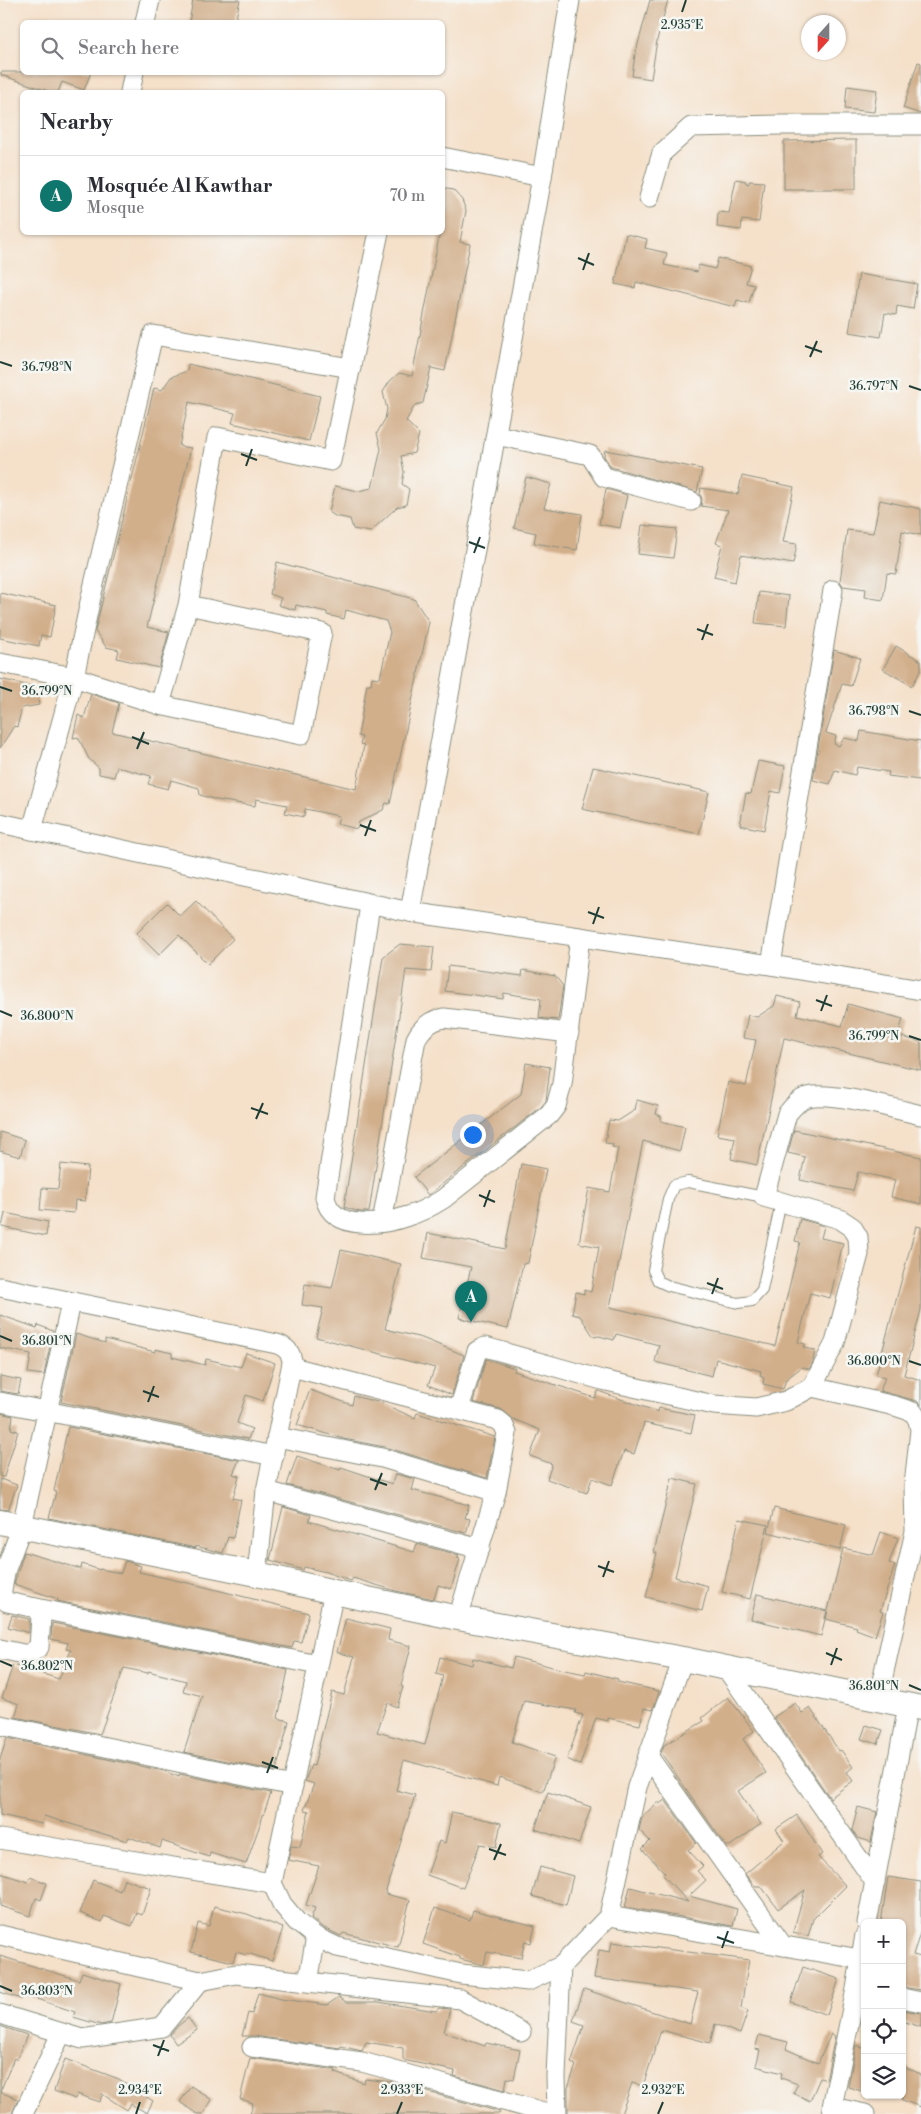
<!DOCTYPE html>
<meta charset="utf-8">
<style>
body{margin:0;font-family:"Libre Bodoni",serif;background:#f7f7f7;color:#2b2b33}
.controls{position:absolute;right:15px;bottom:15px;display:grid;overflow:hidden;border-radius:8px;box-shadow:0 1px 4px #0004}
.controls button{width:45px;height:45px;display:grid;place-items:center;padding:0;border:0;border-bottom:1px solid #e1e1e2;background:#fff;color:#2b2b33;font:25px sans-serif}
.compass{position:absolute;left:801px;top:15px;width:45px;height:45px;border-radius:50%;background:#fff;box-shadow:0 1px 4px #0004;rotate:201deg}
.you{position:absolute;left:472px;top:1134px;width:18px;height:18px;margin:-12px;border:4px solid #fff;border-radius:50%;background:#1a73e8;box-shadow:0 0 0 8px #1a73e833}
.badge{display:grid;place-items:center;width:32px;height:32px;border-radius:50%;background:#0f766e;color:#fff;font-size:16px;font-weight:700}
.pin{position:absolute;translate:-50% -41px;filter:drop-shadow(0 1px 2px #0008)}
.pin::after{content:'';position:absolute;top:26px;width:18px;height:15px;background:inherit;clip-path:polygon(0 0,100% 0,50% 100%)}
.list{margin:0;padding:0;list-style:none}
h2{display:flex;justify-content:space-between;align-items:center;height:65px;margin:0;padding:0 20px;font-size:21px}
h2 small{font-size:16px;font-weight:400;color:#7c7c81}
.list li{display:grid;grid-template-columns:32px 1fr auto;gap:15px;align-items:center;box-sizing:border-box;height:80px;padding:0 20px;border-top:1px solid #e1e1e2}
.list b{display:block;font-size:19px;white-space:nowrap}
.list p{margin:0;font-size:16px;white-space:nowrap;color:#7c7c81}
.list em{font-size:16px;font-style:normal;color:#7c7c81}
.icon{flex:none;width:28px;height:28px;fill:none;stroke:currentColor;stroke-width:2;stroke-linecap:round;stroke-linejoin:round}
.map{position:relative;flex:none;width:921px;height:2114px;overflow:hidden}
.search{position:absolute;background:#fff;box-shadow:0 1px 4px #0004;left:20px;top:20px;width:425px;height:55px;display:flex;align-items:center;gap:12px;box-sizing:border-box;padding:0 18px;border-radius:8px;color:#7c7c81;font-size:19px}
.panel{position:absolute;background:#fff;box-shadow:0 1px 4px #0004;left:20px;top:90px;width:425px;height:145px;border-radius:8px}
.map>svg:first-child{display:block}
</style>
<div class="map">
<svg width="921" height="2114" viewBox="0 0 921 2114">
<rect width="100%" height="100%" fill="#f6f6f2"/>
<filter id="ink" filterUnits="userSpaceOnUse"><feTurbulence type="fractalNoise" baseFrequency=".02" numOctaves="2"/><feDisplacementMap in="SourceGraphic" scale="10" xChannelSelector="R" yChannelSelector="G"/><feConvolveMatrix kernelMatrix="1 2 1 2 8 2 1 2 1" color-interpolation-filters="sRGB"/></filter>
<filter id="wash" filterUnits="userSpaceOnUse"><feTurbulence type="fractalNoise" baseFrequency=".0096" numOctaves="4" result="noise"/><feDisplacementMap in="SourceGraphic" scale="20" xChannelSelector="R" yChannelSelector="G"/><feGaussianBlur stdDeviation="1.12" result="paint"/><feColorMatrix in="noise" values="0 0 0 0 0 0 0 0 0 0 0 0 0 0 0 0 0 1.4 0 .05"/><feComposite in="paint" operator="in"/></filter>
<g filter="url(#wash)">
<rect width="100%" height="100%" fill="#f5e0c9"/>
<g id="blocks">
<g fill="#d2af8b">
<polygon points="193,0 240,0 235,22 189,22"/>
<polygon points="650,0 668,0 657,40 651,79 632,76 635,55"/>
<polygon points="918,62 921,63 921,114 903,108"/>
<polygon points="1,72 91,72 84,90 62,82 58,92 51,92 1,75"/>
<polygon points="847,86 877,90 874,112 845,109"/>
<polygon points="856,140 856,189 784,189 784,141"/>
<polygon points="736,179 746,181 746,183 749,184 749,181 764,182 759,222 742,220 741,230 717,227 718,212 729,213"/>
<polygon points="442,188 453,190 462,200 466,211 460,242 470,244 445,371 431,368 423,403 415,405 406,421 419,434 414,453 401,456 404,472 402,484 409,489 406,505 397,507 370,532 353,529 350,519 335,516 329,512 335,486 358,491 372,488 381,449 377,433 385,419 387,409 383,392 390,381 399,373 412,376 440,232 442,232"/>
<polygon points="626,234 647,239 645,248 667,253 664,265 697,272 699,265 715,269 718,258 751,266 746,283 754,285 749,303 737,300 735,307 636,282 635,288 615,284"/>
<polygon points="859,274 917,284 913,309 897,306 896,315 885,313 881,337 849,332"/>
<polygon points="188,364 320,396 309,441 232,423 235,413 189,402 179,446 191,448 147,627 169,632 159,668 117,658 119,650 106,647 95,631 154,388 162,390 171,377 187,371"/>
<polygon points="605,450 654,459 654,460 702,469 697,492 611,467 604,456"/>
<polygon points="742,476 794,487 783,542 797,544 793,564 741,555 735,582 714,577 722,545 716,543 728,510 701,506 702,499 700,494 701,488 738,494"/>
<polygon points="526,477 551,484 544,508 582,514 577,550 534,543 536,533 514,528"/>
<polygon points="606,489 627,495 620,528 599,524"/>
<polygon points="880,500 921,509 921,535 902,531 896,574 887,573 883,600 865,597 866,589 843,586 840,581 847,530 873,533"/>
<polygon points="642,525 677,529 673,558 638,554"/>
<polygon points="277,562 414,599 429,622 390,804 386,803 383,810 359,822 357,829 337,824 339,816 305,809 304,817 285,813 287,805 256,799 255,806 217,800 200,795 199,788 171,780 168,789 148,784 151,776 117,767 114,777 99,774 99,768 89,759 78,737 73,738 78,715 84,718 91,694 119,703 112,732 356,789 364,745 360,744 362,737 358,736 367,684 371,684 372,677 380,678 390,632 386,621 346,610 344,619 327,615 327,612 296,605 295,610 278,605 281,598 270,594"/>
<polygon points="759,592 789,596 786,626 755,623"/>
<polygon points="0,593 56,605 50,637 41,635 39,646 0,638"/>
<polygon points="896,646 921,661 921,670 912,686 883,669"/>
<polygon points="834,650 860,658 851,686 842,684 826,733 836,736 834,744 839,746 844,738 859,741 861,731 921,741 920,780 888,776 889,772 857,767 855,775 835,770 830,784 813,780"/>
<polygon points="0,679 35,687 39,705 22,708 17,727 14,726 0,748"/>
<polygon points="758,761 785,766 780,793 771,791 764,830 740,825 746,793 751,794"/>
<polygon points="593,767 709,792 699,834 582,809"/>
<polygon points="196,901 233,939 208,964 179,935 159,955 137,933 167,903 180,916"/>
<polygon points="400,944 434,947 431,972 406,970 369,1212 360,1212 344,1207 383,957"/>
<polygon points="448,966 522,976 523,970 555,976 563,986 558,1020 539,1018 541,999 504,993 503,999 445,991"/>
<polygon points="777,996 800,1002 797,1015 842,1026 848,1004 903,1019 898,1036 921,1042 921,1070 784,1038 757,1165 731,1159 735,1138 717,1135 728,1082 746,1086 756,1040 743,1038 748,1015 757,1017 774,1006"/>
<polygon points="526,1063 550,1067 546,1101 541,1107 428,1195 414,1177 521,1094"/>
<polygon points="637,1100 658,1106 656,1114 661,1116 661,1121 685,1127 680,1151 643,1141 610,1307 775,1346 800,1242 795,1241 800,1219 824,1226 821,1238 843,1243 830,1298 810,1293 798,1342 805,1344 804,1348 815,1350 813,1362 809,1369 802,1367 786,1379 783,1389 763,1384 764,1378 760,1376 761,1371 716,1359 712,1376 655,1362 659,1345 616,1334 614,1340 599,1336 594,1337 580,1316 572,1314 576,1292 584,1294 584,1290 591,1292 599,1247 579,1243 589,1188 610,1192 618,1148 612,1147 613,1144 605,1143 609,1120 618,1121 635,1110"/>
<polygon points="794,1130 921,1157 921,1204 891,1197 895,1180 858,1172 853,1191 800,1180 805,1157 788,1153"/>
<polygon points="0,1132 25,1140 20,1157 0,1151"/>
<polygon points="61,1164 88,1167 85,1201 75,1200 74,1213 40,1210 42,1188 58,1189"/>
<polygon points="521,1164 546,1169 528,1263 523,1264 508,1329 459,1318 471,1267 423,1258 428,1233 505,1249"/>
<polygon points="5,1213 48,1222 46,1236 2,1227"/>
<polygon points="916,1226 921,1227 921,1310 904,1375 921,1380 921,1405 917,1401 880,1391 885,1377 876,1375"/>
<polygon points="341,1250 401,1264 385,1329 422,1338 464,1355 452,1395 428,1385 435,1368 316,1337 323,1308 302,1305 305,1284 332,1288"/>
<polygon points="0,1315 37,1328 38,1325 53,1331 44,1375 28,1373 31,1354 0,1348"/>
<polygon points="76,1334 105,1343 105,1339 155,1352 155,1349 172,1353 172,1357 205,1365 206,1359 241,1367 246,1353 275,1363 263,1401 246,1395 237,1423 252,1429 248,1439 61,1402"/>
<polygon points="486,1359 515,1368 514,1371 595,1398 598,1391 658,1412 659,1408 695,1415 691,1433 644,1423 634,1454 624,1451 612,1485 592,1478 587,1493 547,1479 552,1464 530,1456 540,1430 513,1419 501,1409 473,1402"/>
<polygon points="0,1376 21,1380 18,1394 0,1391"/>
<polygon points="310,1390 352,1405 354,1396 381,1403 415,1418 417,1413 495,1437 487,1478 385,1447 344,1439 297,1425"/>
<polygon points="0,1413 13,1416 11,1429 18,1431 4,1477 0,1477"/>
<polygon points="68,1427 239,1460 233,1474 239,1476 233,1498 241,1500 233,1538 228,1537 223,1553 196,1546 196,1548 49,1518 56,1492 54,1491"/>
<polygon points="297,1456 340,1470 341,1467 392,1484 395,1474 415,1479 412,1490 469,1505 465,1518 470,1519 466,1533 287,1485"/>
<polygon points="672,1478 697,1484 675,1577 708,1586 702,1611 646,1597 657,1553 654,1552"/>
<polygon points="0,1479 17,1485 8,1510 0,1509"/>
<polygon points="283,1507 311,1515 309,1521 414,1552 417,1544 459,1555 457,1558 460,1559 451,1589 438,1585 434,1599 396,1591 353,1578 351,1581 326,1572 304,1567 303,1570 270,1560"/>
<polygon points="774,1508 846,1525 840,1550 768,1532"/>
<polygon points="739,1519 768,1525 750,1599 722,1592"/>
<polygon points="881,1532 898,1538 889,1563 895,1565 880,1611 883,1612 875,1636 856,1629 857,1627 826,1619 843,1548 873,1555"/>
<polygon points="24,1552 81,1569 82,1564 100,1570 100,1569 121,1573 125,1561 132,1563 141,1566 139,1572 197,1585 309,1613 301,1642 294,1641 292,1648 57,1601 58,1599 14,1584"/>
<polygon points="757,1594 827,1611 821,1636 751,1619"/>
<polygon points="12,1615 29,1619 29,1633 8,1627"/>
<polygon points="346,1618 390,1629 388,1640 411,1646 401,1686 403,1687 397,1707 387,1703 377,1732 425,1745 443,1676 436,1674 440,1657 472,1665 473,1658 511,1668 514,1657 560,1669 585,1674 586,1671 618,1679 618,1682 659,1691 653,1710 644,1708 640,1725 608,1718 608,1721 596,1718 580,1765 567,1759 583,1715 575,1713 576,1710 524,1701 512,1742 555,1757 543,1792 499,1777 497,1786 404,1760 396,1790 415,1795 385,1894 410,1900 398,1947 343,1933 341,1936 322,1927 311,1918 315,1908 306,1905 319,1866 288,1860 291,1846 300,1847 309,1811 304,1810 314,1784 305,1781 311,1765 314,1766 332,1692 344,1695 354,1657 337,1652"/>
<polygon points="52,1623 288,1670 278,1718 289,1721 276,1771 184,1752 202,1696 183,1691 186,1681 148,1671 148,1673 124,1668 100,1734 15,1717 19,1704 2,1698 13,1665 59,1679 71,1650 66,1649 68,1643 51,1639"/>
<polygon points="728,1697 754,1731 743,1739 766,1773 738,1791 761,1824 730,1846 726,1846 661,1753 664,1745 704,1721 702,1718"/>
<polygon points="795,1703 802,1713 810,1708 839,1751 841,1750 853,1767 847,1772 853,1781 830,1798 774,1717"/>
<polygon points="866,1725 883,1730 878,1744 861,1739"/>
<polygon points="7,1738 164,1771 179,1777 179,1774 271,1793 246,1864 210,1853 209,1857 162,1841 160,1848 129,1837 127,1841 44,1816 42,1824 0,1815 0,1759"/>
<polygon points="548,1792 591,1807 579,1844 535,1829"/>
<polygon points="665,1800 696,1843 688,1850 703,1866 697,1871 706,1880 689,1896 737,1909 733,1926 625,1907 630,1887 688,1902 663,1875 665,1873 642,1849 650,1841 639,1830 642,1817 658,1802 659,1804"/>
<polygon points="858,1807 877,1812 871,1842 858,1838 852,1830"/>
<polygon points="452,1812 501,1823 496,1847 480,1844 463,1888 427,1875 439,1841 445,1843"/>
<polygon points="797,1815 822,1854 818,1857 846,1886 813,1919 808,1936 793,1932 805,1890 778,1909 761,1886 755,1886 745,1874 784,1841 776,1829"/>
<polygon points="540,1867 573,1876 566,1905 532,1896"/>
<polygon points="0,1873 28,1882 30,1877 47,1883 41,1900 36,1898 30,1916 0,1906"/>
<polygon points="888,1877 921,1882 921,1930 913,1955 921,1957 921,1990 902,1987 902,1923 881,1923"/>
<polygon points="124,1879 151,1888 142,1915 137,1913 132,1926 104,1916 102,1922 80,1913 93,1880 120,1891"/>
<polygon points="214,1906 247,1914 283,1928 272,1961 247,1953 246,1955 236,1952 233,1962 191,1952 198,1923 209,1926"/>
<polygon points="435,1908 470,1920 473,1910 535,1926 531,1943 525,1941 521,1958 487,1952 484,1965 460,1959 460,1957 423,1944"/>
<polygon points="612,1942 749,1960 741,2008 748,2011 740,2034 715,2024 710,2043 661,2030 643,2086 632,2083 621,2114 570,2114 568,2113 568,2088 576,2065 571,2063 584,2025 573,2021 584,1989 690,2024 698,1992 594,1978 599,1950 610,1952"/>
<polygon points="0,1956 79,1980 82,1972 121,1984 111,2023 101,2025 73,2017 75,2012 22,1994 21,1999 0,1992"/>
<polygon points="803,1967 839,1979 827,2015 791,2002"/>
<polygon points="258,1993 281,1999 327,2005 339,1997 346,2002 378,2002 436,2011 439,2008 450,2009 444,2032 485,2046 486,2043 520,2050 514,2079 507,2078 505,2090 454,2076 455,2071 403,2060 403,2048 366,2042 362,2051 341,2046 340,2048 254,2036 242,2036 248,2013 252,2014"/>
<polygon points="902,2010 921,2013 921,2027 902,2021"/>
<polygon points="188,2018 197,2030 176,2044 170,2035 179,2025"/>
<polygon points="0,2026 27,2035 17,2060 14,2058 0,2092"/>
<polygon points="831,2034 835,2036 826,2080 820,2078 810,2101 793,2093 798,2084 781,2078 782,2073 756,2066 760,2050 755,2049 759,2035 788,2042 786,2049 818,2063"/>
<polygon points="856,2045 865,2049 865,2092 848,2087"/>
<polygon points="250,2058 336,2070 335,2073 364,2083 365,2079 392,2082 500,2112 499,2114 250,2114 253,2103 240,2099"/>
<polygon points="65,2059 119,2079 153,2101 147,2113 131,2104 127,2110 102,2094 100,2102 77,2094 75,2099 54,2091"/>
<polygon points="902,2066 921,2074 921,2107 902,2100"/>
<polygon points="191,2086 212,2100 203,2114 197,2114 180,2102"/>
<polygon points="0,2092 18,2099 12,2114 0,2114"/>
</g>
</g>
</g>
<g filter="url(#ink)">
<use href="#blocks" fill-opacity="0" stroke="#8a8e7e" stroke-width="1"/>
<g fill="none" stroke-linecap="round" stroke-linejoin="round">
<defs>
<polyline id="service" points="764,1197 688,1182 674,1185 668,1199 653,1270 658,1281 669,1286 738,1303 752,1301 762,1290 781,1202"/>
<g id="minor">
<polyline points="145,22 150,0"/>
<polyline points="130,92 134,72"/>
<polyline points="442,157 542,177"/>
<polyline points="649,198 662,153 691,127 781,125 921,125"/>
<polyline points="496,435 590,455 604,477 691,501"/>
<polyline points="188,605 322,633 301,735 160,705 188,605 217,437 331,461 379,232"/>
<polyline points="0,663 74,677 160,705"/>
<polyline points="0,823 410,912 771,965 921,990"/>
<polyline points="32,830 74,677 91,597 153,335 351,368"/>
<path d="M370 905 325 1197C331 1232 383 1225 408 1216 421 1212 432 1206 443 1199L549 1115 556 1106 562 1084 580 937"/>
<polyline points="410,912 542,177 570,0"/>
<polyline points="771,965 833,590"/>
<path d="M382 1222 416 1039C422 1027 431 1020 444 1018L569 1033"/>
<path d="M0 1287 277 1344C286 1347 292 1353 292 1363L266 1491 257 1574"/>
<polyline points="292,1367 498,1420 503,1424 507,1433 496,1492 458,1618"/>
<polyline points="812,1387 895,1406 913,1412 918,1420 920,1430 914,1485 915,1531 878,1699"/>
<polyline points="0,1402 274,1456"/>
<path d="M459 1409 477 1351 485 1347 602 1380 714 1405 756 1408 786 1401 812 1387 835 1343 859 1254 858 1237 852 1227 840 1219 764 1197 787 1114C793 1107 799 1099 808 1097 832 1091 895 1109 921 1115"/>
<polyline points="277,1437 382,1458 496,1492"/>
<polyline points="266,1491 480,1549"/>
<polyline points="334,1592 272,1883 282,1904 297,1922 316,1937 337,1947 461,1974 528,1981 561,1966 609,1916 637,1787 683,1659"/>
<polyline points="36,1608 318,1665"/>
<polyline points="0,1649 28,1655 39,1647 41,1617 36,1608 7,1602 1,1595 6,1569 22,1526 71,1303"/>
<polyline points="726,1668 875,1882"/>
<polyline points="0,1725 293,1786"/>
<polyline points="648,1756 783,1946"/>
<polyline points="0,1839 272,1883"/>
<polyline points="609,1916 860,1959"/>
<polyline points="867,1923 908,1706"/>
<polyline points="0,1935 200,1981 236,1974 460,1999 521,2032"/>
<polyline points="865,1935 856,1989 832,2107 865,2114"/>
<polyline points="308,1982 316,1937"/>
<polyline points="902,1998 921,2002"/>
<polyline points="0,2014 82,2039 162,2027 200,1981"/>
<polyline points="252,2047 362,2062 551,2114"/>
<polyline points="23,2114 61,2034"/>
<polyline points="557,2114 556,2076 561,1966"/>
</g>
<polyline id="tertiary" points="0,1522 257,1574 334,1592 458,1618 683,1659 921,1708"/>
</defs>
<use href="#service" stroke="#8a8e7e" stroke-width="12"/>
<use href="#minor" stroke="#8a8e7e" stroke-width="21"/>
<use href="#tertiary" stroke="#8a8e7e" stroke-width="26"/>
<use href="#service" stroke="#fff" stroke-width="10"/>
<use href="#minor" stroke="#fff" stroke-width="19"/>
<use href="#tertiary" stroke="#fff" stroke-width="24"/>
</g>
</g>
<path fill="none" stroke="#1f3d34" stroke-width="2" d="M682 12 686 0M578 258 594 265M583 270 589 253M805 346 822 352M810 357 817 341M0 362 12 366M909 386 921 390M241 454 257 460M246 466 252 449M469 542 485 548M474 553 480 537M697 629 713 635M702 640 708 624M0 687 12 691M909 711 921 715M132 737 149 744M137 749 144 732M360 825 376 831M365 836 371 820M588 912 604 918M593 924 599 907M816 1000 832 1006M0 1011 12 1016M821 1011 827 995M909 1036 921 1040M251 1108 268 1114M256 1119 263 1103M479 1195 495 1202M484 1207 490 1190M707 1283 723 1289M712 1294 718 1278M0 1336 12 1341M909 1361 921 1365M143 1391 159 1397M148 1402 154 1386M370 1479 387 1485M375 1490 382 1473M598 1566 614 1572M603 1577 609 1561M826 1653 842 1660M0 1661 12 1666M831 1665 837 1648M909 1685 921 1690M262 1762 278 1768M267 1773 273 1757M489 1849 506 1855M494 1860 501 1844M717 1937 734 1943M722 1948 728 1931M0 1986 12 1991M153 2045 169 2051M158 2056 164 2040M136 2114 140 2102M397 2114 402 2102M658 2114 663 2102"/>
<g font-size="12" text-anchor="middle" fill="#1f3d34" stroke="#f6f6f2" stroke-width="5" stroke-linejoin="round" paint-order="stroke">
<text x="682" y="29">2.935°E</text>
<text x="47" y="371">36.798°N</text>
<text x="874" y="390">36.797°N</text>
<text x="47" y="695">36.799°N</text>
<text x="874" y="715">36.798°N</text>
<text x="47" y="1020">36.800°N</text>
<text x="874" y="1040">36.799°N</text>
<text x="47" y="1345">36.801°N</text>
<text x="874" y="1365">36.800°N</text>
<text x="47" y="1670">36.802°N</text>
<text x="874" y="1690">36.801°N</text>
<text x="47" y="1995">36.803°N</text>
<text x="140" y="2094">2.934°E</text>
<text x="402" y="2094">2.933°E</text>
<text x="663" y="2094">2.932°E</text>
</g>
</svg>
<div class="controls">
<button>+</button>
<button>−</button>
<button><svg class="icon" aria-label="locate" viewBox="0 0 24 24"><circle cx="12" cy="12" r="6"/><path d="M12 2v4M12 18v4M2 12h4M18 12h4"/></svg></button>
<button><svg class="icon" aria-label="layers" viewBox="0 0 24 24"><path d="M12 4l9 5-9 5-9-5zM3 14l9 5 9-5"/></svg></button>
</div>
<svg class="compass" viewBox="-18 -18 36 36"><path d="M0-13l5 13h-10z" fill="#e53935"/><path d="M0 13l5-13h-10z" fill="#7c7c81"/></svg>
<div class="you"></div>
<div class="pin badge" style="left:471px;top:1322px">A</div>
<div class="search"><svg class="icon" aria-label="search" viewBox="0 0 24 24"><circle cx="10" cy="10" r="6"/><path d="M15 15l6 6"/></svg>Search here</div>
<section class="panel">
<h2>Nearby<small></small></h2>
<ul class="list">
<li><span class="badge">A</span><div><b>Mosquée Al Kawthar</b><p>Mosque</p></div><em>70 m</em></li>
</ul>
</section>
</div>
